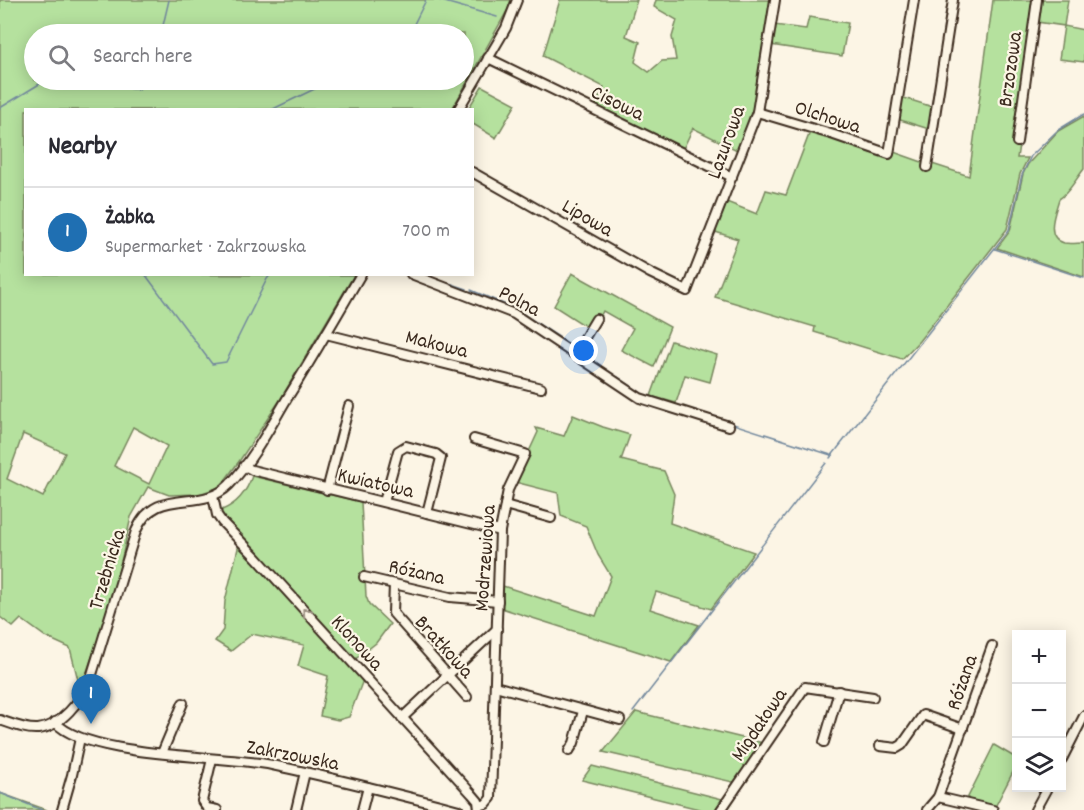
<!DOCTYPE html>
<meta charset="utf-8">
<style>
body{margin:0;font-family:Dekko,sans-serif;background:#f7f7f7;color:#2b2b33}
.controls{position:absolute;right:18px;bottom:18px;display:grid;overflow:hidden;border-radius:0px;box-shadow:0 3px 15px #0003}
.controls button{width:54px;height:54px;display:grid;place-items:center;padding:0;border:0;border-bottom:2px solid #e1e1e2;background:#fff;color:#2b2b33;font:30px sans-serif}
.you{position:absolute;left:584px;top:351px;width:21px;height:21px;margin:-15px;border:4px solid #fff;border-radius:50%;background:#1a73e8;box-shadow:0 0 0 9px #1a73e833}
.badge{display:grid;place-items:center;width:39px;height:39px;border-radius:50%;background:#1f6fb2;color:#fff;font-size:20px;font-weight:700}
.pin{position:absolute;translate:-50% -50px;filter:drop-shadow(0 2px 3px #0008)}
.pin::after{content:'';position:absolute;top:32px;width:21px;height:18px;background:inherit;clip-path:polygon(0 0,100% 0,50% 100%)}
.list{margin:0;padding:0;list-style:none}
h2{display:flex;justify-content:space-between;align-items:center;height:78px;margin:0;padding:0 24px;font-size:26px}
h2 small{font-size:20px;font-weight:400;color:#7c7c81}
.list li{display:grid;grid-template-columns:39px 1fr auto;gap:18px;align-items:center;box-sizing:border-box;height:90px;padding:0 24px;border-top:2px solid #e1e1e2}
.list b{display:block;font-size:22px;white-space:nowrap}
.list p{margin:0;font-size:20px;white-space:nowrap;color:#7c7c81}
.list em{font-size:20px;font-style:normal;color:#7c7c81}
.icon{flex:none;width:33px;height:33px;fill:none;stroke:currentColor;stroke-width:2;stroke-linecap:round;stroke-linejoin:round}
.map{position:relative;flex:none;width:1084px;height:810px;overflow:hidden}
.search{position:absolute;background:#fff;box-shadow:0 3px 15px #0003;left:24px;top:24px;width:450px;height:66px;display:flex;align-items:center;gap:15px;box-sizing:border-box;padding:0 21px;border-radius:33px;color:#7c7c81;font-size:22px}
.panel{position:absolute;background:#fff;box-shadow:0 3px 15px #0003;left:24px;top:108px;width:450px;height:168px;border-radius:0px}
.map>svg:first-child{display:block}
</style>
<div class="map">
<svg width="1084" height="810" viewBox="0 0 1084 810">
<rect width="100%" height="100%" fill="#fcf5e5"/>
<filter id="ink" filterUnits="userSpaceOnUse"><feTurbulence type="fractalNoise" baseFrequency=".0167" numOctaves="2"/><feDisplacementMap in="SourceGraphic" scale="12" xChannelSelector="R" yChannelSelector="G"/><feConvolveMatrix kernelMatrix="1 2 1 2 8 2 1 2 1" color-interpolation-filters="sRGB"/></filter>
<g filter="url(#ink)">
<g fill="#b5e19e" stroke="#78865e" stroke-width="1.5" fill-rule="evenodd">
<path d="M0 0H511L508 9 452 109 26 110V274L354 275 280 400 240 460 220 487 199 494 169 495 148 487 131 517 114 593 83 683 78 680 70 648 46 637 21 619 13 627 0 617ZM34 34H464V80H34ZM133 427 167 446 149 484 114 466ZM23 434 65 453 43 497 7 479Z"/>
<polygon points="560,0 637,0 626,36 640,42 635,62 649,72 662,61 676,60 672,37 677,20 654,7 656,0 771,0 753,113 739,151 693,128 682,151 594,108 604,87 543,56"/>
<polygon points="993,0 1036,0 1013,144 1019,145 1017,158 1028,158 1020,174 1007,229 919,341 902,359 814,332 815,327 715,297 738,239 712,231 724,201 757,214 766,190 786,195 810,132 837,139 890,158 891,151 922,162 924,157 930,158 929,163 969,176"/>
<polygon points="1040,0 1068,0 1064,26 1084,30 1084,62 1059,59 1064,26 1037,22"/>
<polygon points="809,17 848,23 842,56 771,45 774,25 806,29"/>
<polygon points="482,86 516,104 496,138 473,124 472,110 468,109"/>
<polygon points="901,97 933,107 929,129 897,119"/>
<path d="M1084 116V169C1076 179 1068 194 1059 199 1055 213 1044 237 1064 243 1070 244 1078 243 1084 243V277L997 248 1010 231 1023 174 1028 164 1058 131Z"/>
<polygon points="572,273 670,327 654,367 621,350 633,328 603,311 593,331 554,306"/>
<polygon points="671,341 717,355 710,382 685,375 676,403 651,396"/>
<polygon points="573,415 603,427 630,435 621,460 664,471 674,494 670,523 754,552 711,609 656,592 650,609 699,625 671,662 501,608 503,586 596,616 611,576 598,555 586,526 561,516 558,493 515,482 538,432 536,428 564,436"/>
<path d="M252 476 361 502 366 596 369 604 390 624 376 643 349 664 363 680 349 717 338 720 320 716 328 676 298 666 304 645 252 634 231 651 215 641 223 630 225 601 241 536 225 521 220 513 222 510C237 504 247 491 252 476Z"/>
<polygon points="636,712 763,743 737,783 603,752"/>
<polygon points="994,745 1016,758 1016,766 995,807 966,801"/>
<polygon points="592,766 726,800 718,810 703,810 582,780"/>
<polygon points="0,793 47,810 0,810"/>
</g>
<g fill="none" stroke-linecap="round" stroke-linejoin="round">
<g stroke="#72889d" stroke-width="1.5">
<polyline points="438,0 497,17"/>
<polyline points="161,34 169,0"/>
<polyline points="409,34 426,0"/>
<polyline points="120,80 124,81 131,89 139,89 146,80"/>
<polyline points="0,108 46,80"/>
<polyline points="271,110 331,81"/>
<polyline points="995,249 1084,278"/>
<polyline points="145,274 212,364 226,362 267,279 271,274"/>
<polyline points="449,283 467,289"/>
<polyline points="471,290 513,308"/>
<polyline points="520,312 574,347"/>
<polyline points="581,352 613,374"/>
<polyline points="618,377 644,395"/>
<polyline points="659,400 679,406"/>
<polyline points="683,408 831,455"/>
<polyline points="830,458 1009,230 1022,175 1031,156 1058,130 1084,114"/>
<polyline points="633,712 826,463"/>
<polyline points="0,793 42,810"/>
</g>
<defs>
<g id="minor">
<polyline points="488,58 732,177"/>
<polyline points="458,110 506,28 517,0"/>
<polyline points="757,112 834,135 889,154 914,0"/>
<polyline points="1017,142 1037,0"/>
<polyline points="927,167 953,0"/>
<polyline points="472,172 650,273 687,291 757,112 775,0"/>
<polyline points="411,274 514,314 640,398 729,426"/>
<polyline points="326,334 541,388"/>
<polyline points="575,354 596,319"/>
<polyline points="474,439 525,454 508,490 500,531 491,798 486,804 479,806"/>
<polyline points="244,466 252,470 500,531"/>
<polyline points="327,490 349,406"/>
<polyline points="213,496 217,515 222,522 256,557 472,794 478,801 479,809"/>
<polyline points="384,502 398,451 406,446 436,454 441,458 427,513"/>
<polyline points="505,505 551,518"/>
<polyline points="364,577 450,597 498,601"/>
<polyline points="394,584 393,613 467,697"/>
<polyline points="495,686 620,720"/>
<polyline points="402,718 497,629"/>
<path d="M0 720C12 724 26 730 38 729 61 727 81 700 90 681L136 531C156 484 200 514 229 485 253 460 270 427 288 397 313 357 337 315 361 274"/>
<path d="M55 722C87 758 223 755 272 765 335 778 397 794 459 810"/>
<polyline points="824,742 839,691"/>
<polyline points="880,746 897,748 902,745 923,715 963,729"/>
<polyline points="569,751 574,743 583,711"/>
<polyline points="162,753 183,703"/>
<polyline points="212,759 202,801 207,808 217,810"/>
<polyline points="1062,759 1084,716"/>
<polyline points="938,797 993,810"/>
<polyline points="62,810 72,775 80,738"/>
<polyline points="296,810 305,772"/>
<polyline points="362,810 368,787"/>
<polyline points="721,810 805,687 873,697"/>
<polyline points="927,810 938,797 992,646"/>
<polyline points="1035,810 1047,788"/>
</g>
</defs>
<use href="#minor" stroke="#3b2a1e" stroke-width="12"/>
<use href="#minor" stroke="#fcf5e5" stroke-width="8"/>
</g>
<defs><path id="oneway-chevron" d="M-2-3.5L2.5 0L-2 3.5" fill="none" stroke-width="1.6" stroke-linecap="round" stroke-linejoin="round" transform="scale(1.5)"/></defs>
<use stroke="#9c9082" href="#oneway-chevron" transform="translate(306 612) rotate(-132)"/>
</g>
<g text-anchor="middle" stroke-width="4.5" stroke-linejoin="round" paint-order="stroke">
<g font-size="21" fill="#3b2a1e" stroke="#fcf5e5">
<text transform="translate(1009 69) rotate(-82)" y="7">Brzozowa</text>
<text transform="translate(618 102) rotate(26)" y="7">Cisowa</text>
<text transform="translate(828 116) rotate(18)" y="7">Olchowa</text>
<text transform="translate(725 142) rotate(-70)" y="7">Lazurowa</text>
<text transform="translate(588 217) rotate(30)" y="7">Lipowa</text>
<text transform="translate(520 300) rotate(28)" y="7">Polna</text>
<text transform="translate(437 343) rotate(14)" y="7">Makowa</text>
<text transform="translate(376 482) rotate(13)" y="7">Kwiatowa</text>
<text transform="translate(484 558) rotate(-86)" y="7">Modrzewiowa</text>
<text transform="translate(106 569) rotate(-73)" y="7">Trzebnicka</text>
<text transform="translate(417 571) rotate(13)" y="7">Różana</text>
<text transform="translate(358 642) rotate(48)" y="7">Klonowa</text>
<text transform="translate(445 646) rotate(48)" y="7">Bratkowa</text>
<text transform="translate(961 682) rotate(-71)" y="7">Różana</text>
<text transform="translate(758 724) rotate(-56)" y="7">Migdałowa</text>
<text transform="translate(293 754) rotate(11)" y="7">Zakrzowska</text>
</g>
</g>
</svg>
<div class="controls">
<button>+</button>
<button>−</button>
<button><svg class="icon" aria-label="layers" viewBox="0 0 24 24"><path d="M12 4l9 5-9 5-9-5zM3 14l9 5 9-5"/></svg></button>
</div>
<div class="you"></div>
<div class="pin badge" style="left:91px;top:724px">1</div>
<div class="search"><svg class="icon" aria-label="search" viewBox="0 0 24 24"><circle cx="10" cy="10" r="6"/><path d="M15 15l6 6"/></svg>Search here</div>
<section class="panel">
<h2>Nearby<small></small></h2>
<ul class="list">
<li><span class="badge">1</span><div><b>Żabka</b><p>Supermarket · Zakrzowska</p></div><em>700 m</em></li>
</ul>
</section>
</div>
